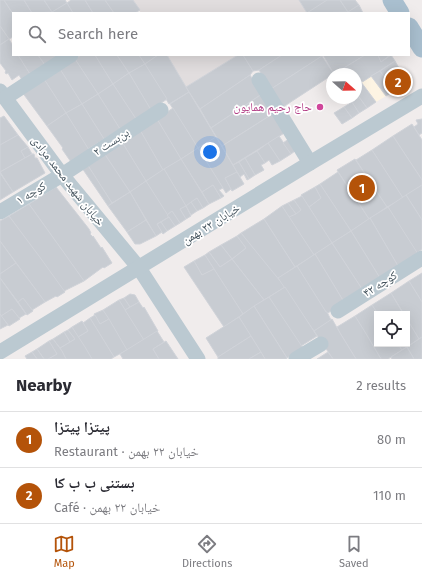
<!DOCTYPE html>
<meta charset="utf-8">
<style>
body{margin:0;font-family:"Fira Sans","Noto Naskh Arabic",sans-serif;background:#f2f2f3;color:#2b2b33}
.controls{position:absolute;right:12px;bottom:12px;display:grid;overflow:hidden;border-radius:0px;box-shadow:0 4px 16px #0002}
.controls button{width:36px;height:36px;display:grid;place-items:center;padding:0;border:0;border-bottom:1px solid #e1e1e2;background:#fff;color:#2b2b33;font:20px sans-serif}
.compass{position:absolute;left:326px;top:68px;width:36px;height:36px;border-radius:50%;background:#fff;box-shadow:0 4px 16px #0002;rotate:110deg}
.you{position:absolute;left:210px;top:152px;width:14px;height:14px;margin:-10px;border:3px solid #fff;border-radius:50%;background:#1a73e8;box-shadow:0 0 0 6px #1a73e833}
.badge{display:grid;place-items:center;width:26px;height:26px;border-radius:50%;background:#b45309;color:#fff;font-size:13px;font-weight:700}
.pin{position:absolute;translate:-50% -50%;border:2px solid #fff;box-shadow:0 1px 4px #0006}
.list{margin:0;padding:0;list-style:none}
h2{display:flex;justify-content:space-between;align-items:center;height:52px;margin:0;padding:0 16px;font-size:17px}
h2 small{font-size:13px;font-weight:400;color:#7c7c81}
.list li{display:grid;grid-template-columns:26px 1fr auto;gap:12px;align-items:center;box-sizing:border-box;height:56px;padding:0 16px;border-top:1px solid #e1e1e2}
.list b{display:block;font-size:15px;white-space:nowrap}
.list p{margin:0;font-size:13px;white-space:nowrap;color:#7c7c81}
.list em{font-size:13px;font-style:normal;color:#7c7c81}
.icon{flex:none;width:22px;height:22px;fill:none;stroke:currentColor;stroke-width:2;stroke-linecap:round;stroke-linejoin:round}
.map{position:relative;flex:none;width:422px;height:359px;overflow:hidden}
.search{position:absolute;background:#fff;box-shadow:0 4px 16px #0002;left:12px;right:12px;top:12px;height:44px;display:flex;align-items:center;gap:10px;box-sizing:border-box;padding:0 14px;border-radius:0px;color:#7c7c81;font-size:15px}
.sheet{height:164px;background:#fff}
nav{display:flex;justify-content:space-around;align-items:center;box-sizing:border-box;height:56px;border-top:1px solid #e1e1e2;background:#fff;font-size:11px;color:#7c7c81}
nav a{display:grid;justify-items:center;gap:2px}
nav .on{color:#b45309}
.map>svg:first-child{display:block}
</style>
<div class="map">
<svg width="422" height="359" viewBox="0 0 422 359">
<rect width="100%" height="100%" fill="#f0ecec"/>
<polygon fill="#fdf4e3" points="371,76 386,96 376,102 361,82"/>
<g fill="#e1ddde">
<polygon points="133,0 299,0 307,13 141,13"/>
<polygon points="167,55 238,55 186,87"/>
</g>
<g fill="#c8ccd2" stroke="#d0d3d9">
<polygon points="0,0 4,0 13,14 13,37 9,39 0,26"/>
<polygon points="4,0 24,0 32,13 13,13 13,14"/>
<polygon points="24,0 44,0 52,12 32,13"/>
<polygon points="44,0 65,0 67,3 52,12"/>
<polygon points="71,0 85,0 93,13 73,13 67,3"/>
<polygon points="85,0 105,0 114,13 93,13"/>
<polygon points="105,0 133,0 140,10 135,13 114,13"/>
<polygon points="299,0 328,0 307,13"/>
<polygon points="327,0 340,0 348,12 307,13"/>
<polygon points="340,0 355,0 359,5 348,12"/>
<polygon points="67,3 73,13 52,13 52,12"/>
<polygon points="359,5 363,13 348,13 348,12"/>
<polygon points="0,26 9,39 0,45"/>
<polygon points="9,39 13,46 13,55 18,55 30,74 22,80 19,75 12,80 8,73 6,74 5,72 6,71 0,63 0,45"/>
<polygon points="18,55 38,55 45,65 30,74"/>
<polygon points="38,55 59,55 45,65"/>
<polygon points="81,55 95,55 113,84 98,94 75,59"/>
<polygon points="95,55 117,55 129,73 113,84"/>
<polygon points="117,55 139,55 145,64 129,73"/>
<polygon points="139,55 158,55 145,64"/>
<polygon points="158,55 167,55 189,92 169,104 145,64"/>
<polygon points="238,55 243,55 253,71 250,75 200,109 186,87"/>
<polygon points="243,55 282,55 259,70 253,71"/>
<polygon points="282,55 321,55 322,56 271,89 259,70"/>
<polygon points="323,55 365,55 334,74"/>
<polygon points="365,55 378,55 381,62 391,55 395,61 356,86 356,74 334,74"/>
<polygon points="378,55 390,55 381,62"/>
<polygon points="322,56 334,74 332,74 332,75 283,107 271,89"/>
<polygon points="75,59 98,94 82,104 60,69"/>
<polygon points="395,61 404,77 399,88 394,91 380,71"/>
<polygon points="145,64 167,99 151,110 129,73"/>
<polygon points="60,69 82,104 66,113 44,79"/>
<polygon points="380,71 394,91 386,96 371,76"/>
<polygon points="129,73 151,110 136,119 113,84"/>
<polygon points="250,75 262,94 211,128 200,109"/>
<polygon points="44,79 66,113 47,126 22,92"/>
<polygon points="361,82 376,102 367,108 356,93 356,86"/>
<polygon points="113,84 136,119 120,129 98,94"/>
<polygon points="189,92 216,137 198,148 170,104"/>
<polygon points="356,93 367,108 359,113 349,98 356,98"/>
<polygon points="98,94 120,129 104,139 82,104"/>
<polygon points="262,94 274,113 222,146 211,128"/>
<polygon points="352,102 359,113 352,118 344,107"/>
<polygon points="82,104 104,139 88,149 66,113"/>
<polygon points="344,107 352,118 342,124 334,113"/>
<polygon points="173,108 198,148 181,159 157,119"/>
<polygon points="66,113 89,150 71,162 62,149 63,148 47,126"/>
<polygon points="274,113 286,132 233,165 222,146"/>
<polygon points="4,116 18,135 0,145 0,118"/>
<polygon points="157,119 181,159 163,170 140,130"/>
<polygon points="422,119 422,133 419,135 414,127 418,124 416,120"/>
<polygon points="412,124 422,140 422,180 393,136"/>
<polygon points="140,130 163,170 146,181 122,142"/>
<polygon points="18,135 28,147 21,151 25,158 0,172 0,145"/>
<polygon points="279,136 291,154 280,161 268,143"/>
<polygon points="393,136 422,180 422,185 403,198 372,150"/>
<polygon points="216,137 237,172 225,178 231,189 226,193 198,148"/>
<polygon points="290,138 295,151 291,154 283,143"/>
<polygon points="122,142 146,181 130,192 104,153"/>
<polygon points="268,143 280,161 272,165 269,160 265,163 257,151"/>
<polygon points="28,147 32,154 25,158 21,151"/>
<polygon points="198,148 223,188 219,190 224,196 221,198 213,185 202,192 181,159"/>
<polygon points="372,150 403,198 387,207 356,160"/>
<polygon points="257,151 265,163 261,165 264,170 255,175 245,158"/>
<polygon points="104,153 130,192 112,203 87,164"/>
<polygon points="32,154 34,154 35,158 37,158 45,173 13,192 0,172"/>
<polygon points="245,158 255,175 249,179 239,162"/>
<polygon points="181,159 209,204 203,208 197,198 186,206 164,169"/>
<polygon points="355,159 387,207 369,219 337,170"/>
<polygon points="239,162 249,179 247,180 244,174 240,177 233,165"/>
<polygon points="87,164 112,203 108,206 82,168"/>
<polygon points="164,169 186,206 180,209 186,219 180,223 172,211 167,215 146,181"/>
<polygon points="237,172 244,184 232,191 225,178"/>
<polygon points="338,172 369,219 351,231 320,184"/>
<polygon points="0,173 13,192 0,200"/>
<polygon points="146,181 169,217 157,224 162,232 156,236 130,192"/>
<polygon points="320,184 351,231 332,243 309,207 321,198 315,187"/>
<polygon points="213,185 221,198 209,204 202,192"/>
<polygon points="422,185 422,220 406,195"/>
<polygon points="56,187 89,229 91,233 90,234 93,237 93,236 101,248 102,247 112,263 104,268 103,267 84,281 29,204"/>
<polygon points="315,187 321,198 309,207 301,195"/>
<polygon points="130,192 146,220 127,232 108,206"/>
<polygon points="406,195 422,220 422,249 417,253 388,207"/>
<polygon points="302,196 332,243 314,255 289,217 301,210 294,200"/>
<polygon points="197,198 203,208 197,211 191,202"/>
<polygon points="294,200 301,210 296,214 288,203"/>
<polygon points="191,202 197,211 191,215 186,206"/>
<polygon points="288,203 296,214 289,217 282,206"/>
<polygon points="29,204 67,257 84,281 64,291 9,216"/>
<polygon points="186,206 191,216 186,219 180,209"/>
<polygon points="282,206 314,255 295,267 264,219"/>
<polygon points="388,207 418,254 398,266 370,218"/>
<polygon points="172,211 180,223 175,226 167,215"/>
<polygon points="9,216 39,256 65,292 57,297 56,296 45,302 0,241 0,221"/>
<polygon points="169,217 175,226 167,231 161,222"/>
<polygon points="370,218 398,266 380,278 351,231"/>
<polygon points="264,219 295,267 277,279 241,233"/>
<polygon points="146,220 156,236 140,244 135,244 127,232"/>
<polygon points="161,222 167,231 163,234 157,224"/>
<polygon points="351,231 380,278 362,289 332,243"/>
<polygon points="241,233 285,287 264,300 232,259 246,248 237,236"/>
<polygon points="237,236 246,248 232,259 221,245"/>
<polygon points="0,241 16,263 0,274"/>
<polygon points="332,243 362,289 344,302 315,254"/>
<polygon points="221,245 232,259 220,267 209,252"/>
<polygon points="209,252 220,267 232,259 264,300 243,314 205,255"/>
<polygon points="315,254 344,302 328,313 326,312 297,266"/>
<polygon points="205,255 214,269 202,275 194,261"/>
<polygon points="194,261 202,275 214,269 243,314 224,327 184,267"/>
<polygon points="16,263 45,302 32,310 23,298 18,302 0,278 0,274"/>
<polygon points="297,266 326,312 327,312 331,320 314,331 278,278"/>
<polygon points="422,273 422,302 409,281"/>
<polygon points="0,278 26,314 19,318 12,309 1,316 0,314"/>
<polygon points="409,281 422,302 422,337 419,339 407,319 407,314 404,314 391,293"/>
<polygon points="285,287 317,336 301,346 269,297"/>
<polygon points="391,293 401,310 404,314 378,314 372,305"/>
<polygon points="130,294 135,295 139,302 130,307 124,298"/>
<polygon points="269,297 303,348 287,358 254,306"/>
<polygon points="23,298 33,311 27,315 18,302"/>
<polygon points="124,298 130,307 125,310 119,300"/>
<polygon points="119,300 144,340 127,350 103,310"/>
<polygon points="139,302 143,308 144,307 158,331 144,340 125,310"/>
<polygon points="372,305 378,314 377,314 377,344 398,344 402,350 388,359 381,359 355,316"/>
<polygon points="254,306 287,358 286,359 265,359 239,317"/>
<polygon points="12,309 20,319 9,326 1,316"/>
<polygon points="103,310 109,319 100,324 94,314"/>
<polygon points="0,314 8,325 0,329"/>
<polygon points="95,315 100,324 109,319 127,350 114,357 90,318"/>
<polygon points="355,316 365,332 381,359 356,359 340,333 337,327"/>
<polygon points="239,317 251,336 218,357 206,338"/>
<polygon points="90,318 114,357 111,359 92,359 78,337 88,331 83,323"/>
<polygon points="332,319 340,333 356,359 333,359 314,331"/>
<polygon points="407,319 419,339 402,350 398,344 407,344"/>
<polygon points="82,321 88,331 78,337 72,327"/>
<polygon points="72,327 85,347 92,359 66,359 60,348 75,339 68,330"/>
<polygon points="68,330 75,339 70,342 64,332"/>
<polygon points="157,331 164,342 153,349 159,359 123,359 120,354"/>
<polygon points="64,332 70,342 60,348 53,339"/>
<polygon points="251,336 261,352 249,359 218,359 218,357"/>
<polygon points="422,337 422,359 414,359 407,347"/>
<polygon points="53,339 62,351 66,359 48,359 57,354 49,341"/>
<polygon points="49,341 57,354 48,359 44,359 37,349"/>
<polygon points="166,341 178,359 159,359 153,349"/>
<polygon points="407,347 414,359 392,359 391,357"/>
<polygon points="37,349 44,359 37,359 32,352"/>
<polygon points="32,352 37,359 27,359 25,356"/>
<polygon points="261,352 265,359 249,359"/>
<polygon points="328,352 333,359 317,359"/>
</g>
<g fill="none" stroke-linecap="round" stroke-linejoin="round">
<g stroke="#bbc9d1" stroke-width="15">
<polyline points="259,80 310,163"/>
<polyline points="0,91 62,175 139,268 198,359"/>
<polyline points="5,98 71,55"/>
<polyline points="0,212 62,175 161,110"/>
<polyline points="338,311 422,258"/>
<polyline points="0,352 310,163 422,96"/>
<polyline points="296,359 321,344"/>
</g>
<g stroke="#a9bfcf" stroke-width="19">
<polyline points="392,0 400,13"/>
<polyline points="409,27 422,48"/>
</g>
</g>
<circle fill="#d1479c" stroke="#fff" stroke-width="1.5" cx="320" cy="107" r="4"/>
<g text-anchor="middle" stroke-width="3.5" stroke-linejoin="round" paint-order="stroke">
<g font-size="12" fill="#b23c85" stroke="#fff" text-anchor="end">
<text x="312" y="111">حاج رحیم همایون</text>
</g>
<g font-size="12" fill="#43525c" stroke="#fff">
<text transform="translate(111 142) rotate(-33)" y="4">بن‌بست ۲</text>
<text transform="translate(68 181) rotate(52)" y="4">خیابان شهید محمد مرادی</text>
<text transform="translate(31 193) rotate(-31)" y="4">کوچه ۱</text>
<text transform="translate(211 224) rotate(-32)" y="4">خیابان ۲۲ بهمن</text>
<text transform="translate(380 284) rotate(-32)" y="4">کوچه ۴۲</text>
</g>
</g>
</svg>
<div class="controls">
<button><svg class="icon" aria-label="locate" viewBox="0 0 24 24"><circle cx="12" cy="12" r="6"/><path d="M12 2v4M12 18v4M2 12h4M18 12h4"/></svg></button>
</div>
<svg class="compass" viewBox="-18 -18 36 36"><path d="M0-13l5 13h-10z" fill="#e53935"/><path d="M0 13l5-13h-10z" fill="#7c7c81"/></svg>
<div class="you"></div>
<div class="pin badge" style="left:362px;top:188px">1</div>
<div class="pin badge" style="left:398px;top:82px">2</div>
<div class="search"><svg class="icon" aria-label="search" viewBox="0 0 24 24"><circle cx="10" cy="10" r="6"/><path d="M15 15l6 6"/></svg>Search here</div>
</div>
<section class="sheet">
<h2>Nearby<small>2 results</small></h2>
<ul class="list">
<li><span class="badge">1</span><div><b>پیتزا پیتزا</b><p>Restaurant · خیابان ۲۲ بهمن</p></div><em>80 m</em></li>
<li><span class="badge">2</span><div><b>بستنی ب ب کا</b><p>Café · خیابان ۲۲ بهمن</p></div><em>110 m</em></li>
</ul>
</section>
<nav>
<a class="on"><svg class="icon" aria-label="map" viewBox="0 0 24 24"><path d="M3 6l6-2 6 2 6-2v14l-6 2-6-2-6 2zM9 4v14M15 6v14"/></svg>Map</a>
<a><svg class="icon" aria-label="directions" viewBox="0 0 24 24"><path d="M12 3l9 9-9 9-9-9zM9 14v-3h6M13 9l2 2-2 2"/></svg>Directions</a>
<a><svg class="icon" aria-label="saved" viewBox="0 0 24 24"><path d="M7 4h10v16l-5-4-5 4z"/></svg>Saved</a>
</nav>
